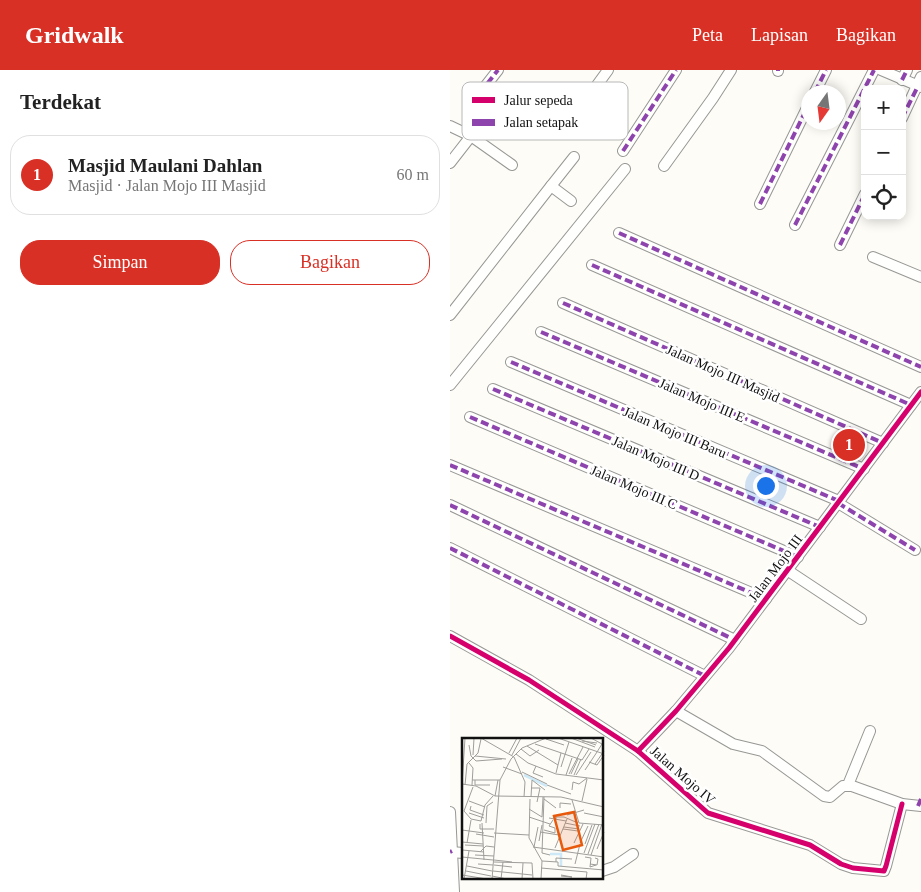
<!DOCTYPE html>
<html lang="id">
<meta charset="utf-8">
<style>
body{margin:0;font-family:"Times New Roman",serif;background:#f2f2f2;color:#222}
.controls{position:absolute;right:15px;top:15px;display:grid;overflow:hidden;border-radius:10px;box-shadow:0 2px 12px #0003}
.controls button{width:45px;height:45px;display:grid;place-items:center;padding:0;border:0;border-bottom:1px solid #e0e0e0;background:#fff;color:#222;font:25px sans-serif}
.compass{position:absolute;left:351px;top:15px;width:45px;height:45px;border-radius:50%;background:#fff;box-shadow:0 2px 12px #0003;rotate:194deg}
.you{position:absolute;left:315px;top:415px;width:18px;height:18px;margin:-12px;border:4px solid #fff;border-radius:50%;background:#1a73e8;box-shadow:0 0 0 8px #1a73e833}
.badge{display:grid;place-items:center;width:32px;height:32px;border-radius:50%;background:#d93025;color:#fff;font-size:16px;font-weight:700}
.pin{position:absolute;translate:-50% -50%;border:2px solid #fff;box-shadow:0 1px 5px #0006}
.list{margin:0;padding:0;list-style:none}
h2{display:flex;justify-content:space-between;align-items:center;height:65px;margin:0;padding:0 20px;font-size:21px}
h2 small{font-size:16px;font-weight:400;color:#767676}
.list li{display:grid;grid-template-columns:32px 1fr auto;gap:15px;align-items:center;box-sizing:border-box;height:80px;margin:0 10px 10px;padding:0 10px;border:1px solid #e0e0e0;border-radius:20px}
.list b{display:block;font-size:19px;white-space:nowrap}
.list p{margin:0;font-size:16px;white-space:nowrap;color:#767676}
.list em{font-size:16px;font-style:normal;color:#767676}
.actions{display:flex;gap:10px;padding:15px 20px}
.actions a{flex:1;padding:11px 0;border:1px solid #d93025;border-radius:20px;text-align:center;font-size:18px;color:#d93025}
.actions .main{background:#d93025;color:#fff}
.icon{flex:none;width:28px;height:28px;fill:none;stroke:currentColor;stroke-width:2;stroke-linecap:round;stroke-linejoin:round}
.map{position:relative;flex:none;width:471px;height:822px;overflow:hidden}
header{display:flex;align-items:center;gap:30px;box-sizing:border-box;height:70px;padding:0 25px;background:#d93025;color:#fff}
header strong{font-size:24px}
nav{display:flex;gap:28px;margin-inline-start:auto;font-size:18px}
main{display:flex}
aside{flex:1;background:#fff}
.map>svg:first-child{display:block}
</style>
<header>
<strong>Gridwalk</strong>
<nav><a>Peta</a><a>Lapisan</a><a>Bagikan</a></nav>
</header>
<main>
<aside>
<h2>Terdekat<small></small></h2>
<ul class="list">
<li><span class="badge">1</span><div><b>Masjid Maulani Dahlan</b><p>Masjid · Jalan Mojo III Masjid</p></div><em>60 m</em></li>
</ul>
<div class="actions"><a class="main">Simpan</a><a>Bagikan</a></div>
</aside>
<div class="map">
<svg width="471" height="822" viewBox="0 0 471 822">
<rect width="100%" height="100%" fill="#fdfcf7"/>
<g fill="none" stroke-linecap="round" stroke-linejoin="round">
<defs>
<g id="minor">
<polyline points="431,0 471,17"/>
<polyline points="328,1 328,0"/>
<polyline points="452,10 457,0"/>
<polyline points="365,22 376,0"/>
<polyline points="30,23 48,0"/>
<polyline points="452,48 471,7"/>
<polyline points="118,55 158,0"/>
<polyline points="0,56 21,66 62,95"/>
<polyline points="173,81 226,0"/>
<polyline points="0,93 21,66"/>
<polyline points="214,96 263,28 281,0"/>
<polyline points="101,116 124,87"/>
<polyline points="310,134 358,36"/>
<polyline points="345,155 424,0"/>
<polyline points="169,163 471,297"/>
<polyline points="390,175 415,124"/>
<polyline points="423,187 471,207"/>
<polyline points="142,195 461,335"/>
<polyline points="113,233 433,373"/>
<polyline points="0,245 101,116 121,131"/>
<polyline points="91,262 414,399"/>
<polyline points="61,292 389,431"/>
<polyline points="0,315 175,99"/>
<polyline points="43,319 370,457"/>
<polyline points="20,347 348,487"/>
<polyline points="0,395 316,529"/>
<polyline points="388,433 465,480"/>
<polyline points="0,435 285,570"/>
<polyline points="0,478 255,606"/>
<polyline points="337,500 411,549"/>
<polyline points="0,566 79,610 188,681 258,743 360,775 391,794 403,798 434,801 436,796 452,734"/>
<polyline points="226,641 283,674 312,681 374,726 380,727 393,716 402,716 452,734 471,736"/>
<polyline points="188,681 226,641 279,578 471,322"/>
<polyline points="398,715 420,661"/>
<polyline points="0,742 4,822"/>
<polyline points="0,782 14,783"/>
<polyline points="152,801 164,797 183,784"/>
</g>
</defs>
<use href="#minor" stroke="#979795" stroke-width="12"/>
<use href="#minor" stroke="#fffffe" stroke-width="10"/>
<g stroke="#8e44ad" stroke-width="4" stroke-dasharray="8 4" stroke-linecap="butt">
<polyline points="328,1 328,0"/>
<polyline points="452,10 457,0"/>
<polyline points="365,22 376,0"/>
<polyline points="30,23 48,0"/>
<polyline points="452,48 468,16"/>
<polyline points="173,81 226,0"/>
<polyline points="310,134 358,36"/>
<polyline points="345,155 424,0"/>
<polyline points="169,163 471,297"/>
<polyline points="390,175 415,124"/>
<polyline points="142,195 461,335"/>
<polyline points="113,233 433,373"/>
<polyline points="91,262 414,399"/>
<polyline points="61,292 389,431"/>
<polyline points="43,319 370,457"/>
<polyline points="20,347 348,487"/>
<polyline points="0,395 316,529"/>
<polyline points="388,433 465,480"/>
<polyline points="0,435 285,570"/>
<polyline points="0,478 255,606"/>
<polyline points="468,736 471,729"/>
<polyline points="0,782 2,781"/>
</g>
<defs>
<g id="cycleway">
<polyline points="0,566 79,610 188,681 258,743 360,775 391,794 403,798 434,801 436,796 452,734"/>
<polyline points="188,681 226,641 279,578 471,322"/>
</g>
</defs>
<use href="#cycleway" stroke="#fff" stroke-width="8"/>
<use href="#cycleway" stroke="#d6006c" stroke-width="5"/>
</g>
<g text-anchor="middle" stroke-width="5" stroke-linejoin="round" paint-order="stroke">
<g font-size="14" fill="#111" stroke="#fff">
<text transform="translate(273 303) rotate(24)" y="5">Jalan Mojo III Masjid</text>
<text transform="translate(252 330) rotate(23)" y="5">Jalan Mojo III E</text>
<text transform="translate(225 362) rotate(23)" y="5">Jalan Mojo III Baru</text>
<text transform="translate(206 388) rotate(23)" y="5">Jalan Mojo III D</text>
<text transform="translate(184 417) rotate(23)" y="5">Jalan Mojo III C</text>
<text transform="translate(325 498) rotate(-53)" y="5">Jalan Mojo III</text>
<text transform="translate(233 705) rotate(41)" y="5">Jalan Mojo IV</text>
</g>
</g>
<g transform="translate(12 668)">
<rect width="141" height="141" fill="#fdfcf7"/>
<path fill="none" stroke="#cde8f7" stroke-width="2.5" d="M62 37 85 48M88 116H99V128"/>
<path fill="none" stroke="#9f9e9b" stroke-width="1" d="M19 0 52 19 63 44 62 59M96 0 142 16M109 0 133 9M114 0 134 7M129 0 140 6 135 14M0 1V18M84 1 102 7M120 3 135 5M73 6 120 22 127 11M7 7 9 18 14 23 40 21M65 8 96 27M59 11 68 18 77 12M47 15 55 0M54 16 66 25 94 36 142 42M11 17 12 0M50 17 59 0M13 18 44 21M127 24 135 27 142 17M7 25 11 30 10 47M133 26 142 13M74 28 71 35 81 39M41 29 60 36M99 29 107 4M123 32 135 14M60 34 85 46M94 35 99 15M107 36 121 9M109 36 116 21M104 37 110 20M112 37 119 21M114 37 129 14M10 42H38M13 42V47H28M0 46 14 48 33 58 99 59 142 69M0 47 3 0M3 47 5 26 16 15 19 1M85 47 109 56M69 50H78L75 64M110 52 111 44 117 46 125 40M33 58 36 42M69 59 70 42 83 52M82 59 80 115 88 117M68 61 67 100 80 123 79 141M82 61 94 70M110 62 117 85 142 87M7 63 23 69M120 63 125 41M9 68 8 72 22 77M98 70V65L109 66M67 71 80 79 81 59M2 73 9 81 19 83 23 67 31 58M2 73 11 49M7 75 22 80M122 75 142 79M105 77 122 72M67 79 88 86M87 80 104 83M94 82V79H102L116 85M20 85 22 122M24 85 25 68 31 64M103 85 118 88M18 86V91H32M102 89 117 91M101 91 116 93M0 92 22 95M82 92 93 95V90L87 88 91 82M78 94 97 97M32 95 67 97M14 96 32 99M77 103 80 87M0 104 21 106M5 105 9 82M112 105 121 86M118 105 126 88M123 106 130 87M3 107 21 108M71 109 142 119M72 109 76 89M93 110 105 81M135 111 142 94M0 112 22 114M18 114 24 108 32 109M122 115 133 86M126 116 137 86M13 117 32 118M129 117 140 86M0 119 31 122M123 119 129 120 128 129 134 127M32 122 50 124M80 123 96 124V128L142 132M32 124 70 125 71 141M94 124V120L110 121M16 126 31 127M113 126 118 106M128 126 135 127 136 121 133 120M32 127 50 129M5 128 30 133M79 130 125 134 124 141M4 133 29 138M31 133 70 137M0 137 25 141M30 138 45 141M99 138 110 139 99 137M2 141 7 113M30 141 38 42 49 21 60 10 84 0M39 141 41 124M60 141 61 125"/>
<path fill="#e8590c" fill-opacity="0.15" stroke="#e8590c" stroke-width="2.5" d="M112 74 120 107 101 112 92 78Z"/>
<rect width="141" height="141" fill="none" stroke="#111" stroke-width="2.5"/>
</g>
<rect x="12" y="12" width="166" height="58" rx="8" fill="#fff" stroke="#b8b8b8" stroke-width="1"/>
<rect x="22" y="27" width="23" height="6" fill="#d6006c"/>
<rect x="22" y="49" width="23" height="7" fill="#8e44ad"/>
<g font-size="14" fill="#111">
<text x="54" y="35">Jalur sepeda</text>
<text x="54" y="57">Jalan setapak</text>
</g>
</svg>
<div class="controls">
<button>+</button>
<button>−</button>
<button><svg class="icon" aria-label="locate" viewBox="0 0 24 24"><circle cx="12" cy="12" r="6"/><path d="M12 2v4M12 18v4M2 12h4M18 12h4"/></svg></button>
</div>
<svg class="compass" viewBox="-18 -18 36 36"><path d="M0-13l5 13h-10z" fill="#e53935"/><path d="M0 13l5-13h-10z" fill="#767676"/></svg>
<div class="you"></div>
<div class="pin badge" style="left:399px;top:375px">1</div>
</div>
</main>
